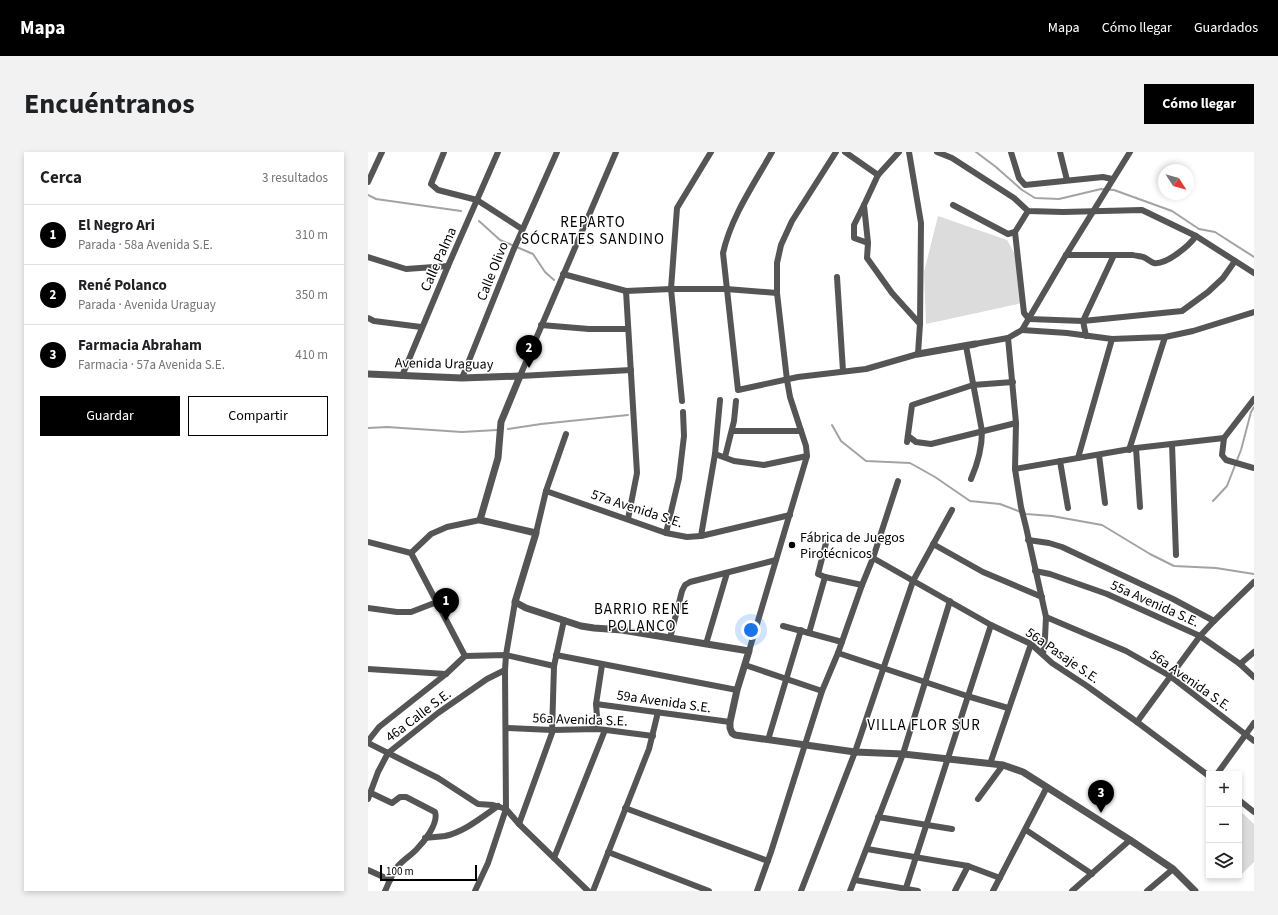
<!DOCTYPE html>
<html lang="es">
<meta charset="utf-8">
<style>
body{margin:0;font-family:"Source Sans 3",sans-serif;background:#f2f2f2;color:#202124}
.controls{position:absolute;right:12px;bottom:12px;display:grid;overflow:hidden;border-radius:0px;box-shadow:0 2px 6px #0003}
.controls button{width:36px;height:36px;display:grid;place-items:center;padding:0;border:0;border-bottom:1px solid #e0e0e0;background:#fff;color:#202124;font:20px sans-serif}
.compass{position:absolute;left:790px;top:12px;width:36px;height:36px;border-radius:50%;background:#fff;box-shadow:0 2px 6px #0003;rotate:126deg}
.scale{position:absolute;left:12px;bottom:10px;width:97px;box-sizing:border-box;padding-left:4px;border:2px solid #000;border-top:0;font-size:11px;line-height:14px;white-space:nowrap;color:#000;-webkit-text-stroke:3px #fff;paint-order:stroke}
.you{position:absolute;left:383px;top:478px;width:14px;height:14px;margin:-10px;border:3px solid #fff;border-radius:50%;background:#1a73e8;box-shadow:0 0 0 6px #1a73e833}
.badge{display:grid;place-items:center;width:26px;height:26px;border-radius:50%;background:#000;color:#fff;font-size:13px;font-weight:700}
.pin{position:absolute;translate:-50% -33px;filter:drop-shadow(0 1px 2px #0008)}
.pin::after{content:'';position:absolute;top:21px;width:14px;height:12px;background:inherit;clip-path:polygon(0 0,100% 0,50% 100%)}
.list{margin:0;padding:0;list-style:none}
h2{display:flex;justify-content:space-between;align-items:center;height:52px;margin:0;padding:0 16px;font-size:17px}
h2 small{font-size:13px;font-weight:400;color:#757577}
.list li{display:grid;grid-template-columns:26px 1fr auto;gap:12px;align-items:center;box-sizing:border-box;height:60px;padding:0 16px;border-top:1px solid #e0e0e0}
.list b{display:block;font-size:15px;white-space:nowrap}
.list p{margin:0;font-size:13px;white-space:nowrap;color:#757577}
.list em{font-size:13px;font-style:normal;color:#757577}
.actions{display:flex;gap:8px;padding:12px 16px}
.actions a{flex:1;padding:9px 0;border:1px solid #000;border-radius:0px;text-align:center;font-size:14px;color:#000}
.actions .main{background:#000;color:#fff}
.icon{flex:none;width:22px;height:22px;fill:none;stroke:currentColor;stroke-width:2;stroke-linecap:round;stroke-linejoin:round}
.map{position:relative;flex:none;width:886px;height:739px;overflow:hidden;border-radius:0px}
header{display:flex;align-items:center;gap:24px;box-sizing:border-box;height:56px;padding:0 20px;background:#000;color:#fff}
header strong{font-size:19px}
nav{display:flex;gap:22px;margin-inline-start:auto;font-size:14px}
.intro{display:flex;align-items:center;justify-content:space-between;box-sizing:border-box;height:96px;padding:0 24px}
h1{margin:0;font-size:28px}
.button{padding:10px 18px;border-radius:0px;background:#000;color:#fff;font-size:14px;font-weight:700}
main{display:flex;gap:24px;padding:0 24px}
aside{flex:1;background:#fff;border-radius:0px;box-shadow:0 2px 6px #0003}
.map>svg:first-child{display:block}
</style>
<header>
<strong>Mapa</strong>
<nav><a>Mapa</a><a>Cómo llegar</a><a>Guardados</a></nav>
</header>
<div class="intro"><h1>Encuéntranos</h1><a class="button">Cómo llegar</a></div>
<main>
<aside>
<h2>Cerca<small>3 resultados</small></h2>
<ul class="list">
<li><span class="badge">1</span><div><b>El Negro Ari</b><p>Parada · 58a Avenida S.E.</p></div><em>310 m</em></li>
<li><span class="badge">2</span><div><b>René Polanco</b><p>Parada · Avenida Uraguay</p></div><em>350 m</em></li>
<li><span class="badge">3</span><div><b>Farmacia Abraham</b><p>Farmacia · 57a Avenida S.E.</p></div><em>410 m</em></li>
</ul>
<div class="actions"><a class="main">Guardar</a><a>Compartir</a></div>
</aside>
<div class="map">
<svg width="886" height="739" viewBox="0 0 886 739">
<rect width="100%" height="100%" fill="#fff"/>
<g fill="#dcdcdc">
<polygon points="570,64 639,88 648,104 654,151 558,172 556,120"/>
<polygon points="871,658 886,672 886,710 869,727 866,724 871,724"/>
</g>
<g fill="none" stroke-linecap="round" stroke-linejoin="round">
<g stroke="#a3a3a3" stroke-width="2">
<polyline points="608,0 628,15 654,38 667,46 691,47 733,37 746,38 804,59 831,77 847,80 886,105"/>
<polyline points="0,43 8,47 93,59"/>
<polyline points="111,69 132,88 165,102 177,120 186,128"/>
<polyline points="464,273 473,289 498,309 542,311 567,325 602,349 632,352 658,362 684,364 734,373 782,402 806,414 848,416 886,422"/>
<polyline points="0,276 19,275 94,280 129,278"/>
<polyline points="140,277 173,272 260,263"/>
<polyline points="845,349 859,334 873,298 883,260 886,255"/>
</g>
<g stroke="#555" stroke-width="6">
<polyline points="76,0 63,32 70,38 109,48 154,77"/>
<polyline points="248,0 152,224 263,218"/>
<path d="M404 0C386 32 363 65 355 101L370 238 430 225 498 217 550 202 552 172 553 71 541 0"/>
<polyline points="477,0 510,23"/>
<polyline points="531,0 510,23 496,53 500,91 499,106 524,141 552,172"/>
<polyline points="569,0 584,6 646,46 660,59 695,60 774,58 828,84 886,121"/>
<polyline points="643,0 651,26 657,33 735,25 744,27"/>
<polyline points="692,0 699,28"/>
<polyline points="0,30 14,0"/>
<polyline points="496,53 486,73 486,86 500,91"/>
<polyline points="585,53 640,82 647,80"/>
<polyline points="660,59 647,80 656,161 661,167 715,169 814,159 840,140 855,126 867,109"/>
<path d="M698 103H765C768 104 772 104 775 105 779 106 782 110 786 111 798 113 821 94 828 84"/>
<polyline points="0,105 38,117 80,114"/>
<polyline points="195,122 258,139 303,137 358,137 409,141"/>
<polyline points="469,125 475,219"/>
<polyline points="258,139 269,321 260,367"/>
<polyline points="0,166 6,169 53,175"/>
<polyline points="173,173 221,177 260,177"/>
<polyline points="654,178 699,181 744,187 797,185 825,179 886,160"/>
<polyline points="718,184 715,169 746,103"/>
<polyline points="640,186 648,271 647,317 653,355 658,375 678,465 677,486 675,502"/>
<polyline points="607,192 640,186 654,178 698,103 762,0"/>
<path d="M598 194 614 279C614 297 610 311 603 327"/>
<polyline points="34,224 80,114 130,0"/>
<polyline points="94,226 145,99 189,0"/>
<polyline points="886,247 856,286 854,303 858,308 886,316"/>
<polyline points="314,249 303,137 309,56 343,0"/>
<polyline points="364,279 433,279"/>
<polyline points="540,284 548,290 563,292 648,271"/>
<polyline points="539,290 544,253 605,233 645,230"/>
<polyline points="804,292 808,403"/>
<polyline points="768,296 772,355"/>
<polyline points="761,298 797,185"/>
<polyline points="347,302 366,309 396,313 439,304"/>
<polyline points="731,303 737,351"/>
<polyline points="357,305 366,269 368,249"/>
<polyline points="710,306 744,187"/>
<polyline points="692,309 700,356"/>
<polyline points="647,317 768,296 856,286"/>
<polyline points="178,339 298,381 319,385 333,384 422,363"/>
<polyline points="168,381 178,339 198,282"/>
<polyline points="298,381 311,326 316,284 315,260"/>
<polyline points="333,384 347,302 352,248"/>
<polyline points="660,388 681,391 694,395 805,447 846,469"/>
<polyline points="0,390 43,401 97,504"/>
<polyline points="458,391 450,422 457,425 494,433"/>
<polyline points="565,392 615,420 674,445"/>
<polyline points="43,401 63,382 79,375 112,368"/>
<polyline points="505,406 623,473 663,492 684,511 719,534 769,570 841,624"/>
<polyline points="667,419 682,422 739,442 832,484 872,512 886,525"/>
<polyline points="0,456 29,460 43,460 69,450"/>
<polyline points="678,465 758,499 802,524 886,589"/>
<polyline points="415,474 474,490"/>
<polyline points="441,481 457,425"/>
<polyline points="302,486 314,439 317,433 322,430 408,408"/>
<polyline points="338,492 359,421"/>
<polyline points="381,499 439,304 438,294 422,245 419,228 409,141 409,111 413,93 424,69 468,0"/>
<polyline points="470,501 599,544 640,556"/>
<polyline points="188,503 369,538"/>
<polyline points="872,512 886,500"/>
<polyline points="377,513 454,539"/>
<polyline points="0,517 78,522"/>
<polyline points="228,552 362,570"/>
<polyline points="769,570 832,484 846,469 886,430"/>
<polyline points="138,576 184,578 230,577 285,584"/>
<polyline points="230,577 228,552 234,513"/>
<polyline points="400,588 433,478"/>
<polyline points="0,589 11,575 78,522 97,504 138,503 186,514"/>
<polyline points="0,591 70,626 110,652 125,653 138,657 151,672 220,739"/>
<polyline points="622,612 663,492"/>
<polyline points="849,622 886,571"/>
<path d="M3 641 24 651 32 645H38L67 660C71 671 56 690 48 698 42 704 35 708 30 714 24 721 21 731 17 739"/>
<polyline points="0,647 10,620 20,601 70,561 119,527 137,518"/>
<polyline points="610,647 635,613"/>
<polyline points="871,648 886,660"/>
<polyline points="257,656 400,709"/>
<polyline points="510,665 584,677"/>
<polyline points="151,672 184,581 186,514 196,468"/>
<polyline points="658,678 724,722"/>
<path d="M57 686C64 685 70 685 77 684 96 680 114 665 130 654"/>
<polyline points="499,697 600,714 632,726"/>
<polyline points="240,700 341,739"/>
<polyline points="186,706 237,578"/>
<polyline points="0,718 22,728"/>
<polyline points="487,728 550,739"/>
<polyline points="107,739 120,711 138,657 137,518 138,503 147,450"/>
<polyline points="225,739 281,597 290,560"/>
<polyline points="389,739 403,700 454,539 470,501 494,433 505,406 530,329"/>
<polyline points="433,739 487,600 545,429 584,358"/>
<polyline points="482,739 535,602 582,449"/>
<polyline points="537,739 623,473"/>
<polyline points="587,739 600,714"/>
<polyline points="625,739 679,635"/>
<polyline points="704,739 762,688"/>
<polyline points="779,739 805,717"/>
</g>
<g stroke="#555" stroke-width="7">
<polyline points="550,202 607,192"/>
<polyline points="0,222 94,226 152,224 133,270 130,306 112,368 168,381 147,450 158,456 213,474 226,476 254,478 381,499 369,538 362,570 362,576 364,581 367,583 487,600 535,602 635,613 655,620 762,688 805,717 827,739"/>
</g>
</g>
<circle fill="#000" stroke="#fff" stroke-width="1.5" cx="424" cy="393" r="4"/>
<g text-anchor="middle" stroke-width="3" stroke-linejoin="round" paint-order="stroke">
<g font-size="14" fill="#000" stroke="#fff">
<text transform="translate(70 107) rotate(-66)" y="5">Calle Palma</text>
<text transform="translate(124 119) rotate(-68)" y="5">Calle Olivo</text>
<text transform="translate(76 211) rotate(1)" y="5">Avenida Uraguay</text>
<text transform="translate(269 356) rotate(18)" y="5">57a Avenida S.E.</text>
<text transform="translate(787 451) rotate(24)" y="5">55a Avenida S.E.</text>
<text transform="translate(695 503) rotate(35)" y="5">56a Pasaje S.E.</text>
<text transform="translate(823 528) rotate(35)" y="5">56a Avenida S.E.</text>
<text transform="translate(296 549) rotate(8)" y="5">59a Avenida S.E.</text>
<text transform="translate(50 563) rotate(-37)" y="5">46a Calle S.E.</text>
<text transform="translate(212 567) rotate(2)" y="5">56a Avenida S.E.</text>
</g>
<g font-size="14" fill="#000" stroke="#fff" text-anchor="start">
<text x="432" y="390">Fábrica de Juegos<tspan x="432" dy="16">Pirotécnicos</tspan></text>
</g>
<g font-size="15" letter-spacing="1" fill="#000" stroke="#fff">
<text x="225" y="75">REPARTO<tspan x="225" dy="17">SÓCRATES SANDINO</tspan></text>
<text x="274" y="462">BARRIO RENÉ<tspan x="274" dy="17">POLANCO</tspan></text>
<text x="556" y="578">VILLA FLOR SUR</text>
</g>
</g>
</svg>
<div class="controls">
<button>+</button>
<button>−</button>
<button><svg class="icon" aria-label="layers" viewBox="0 0 24 24"><path d="M12 4l9 5-9 5-9-5zM3 14l9 5 9-5"/></svg></button>
</div>
<svg class="compass" viewBox="-18 -18 36 36"><path d="M0-13l5 13h-10z" fill="#e53935"/><path d="M0 13l5-13h-10z" fill="#757577"/></svg>
<div class="scale">100 m</div>
<div class="you"></div>
<div class="pin badge" style="left:78px;top:469px">1</div>
<div class="pin badge" style="left:161px;top:216px">2</div>
<div class="pin badge" style="left:733px;top:661px">3</div>
</div>
</main>
